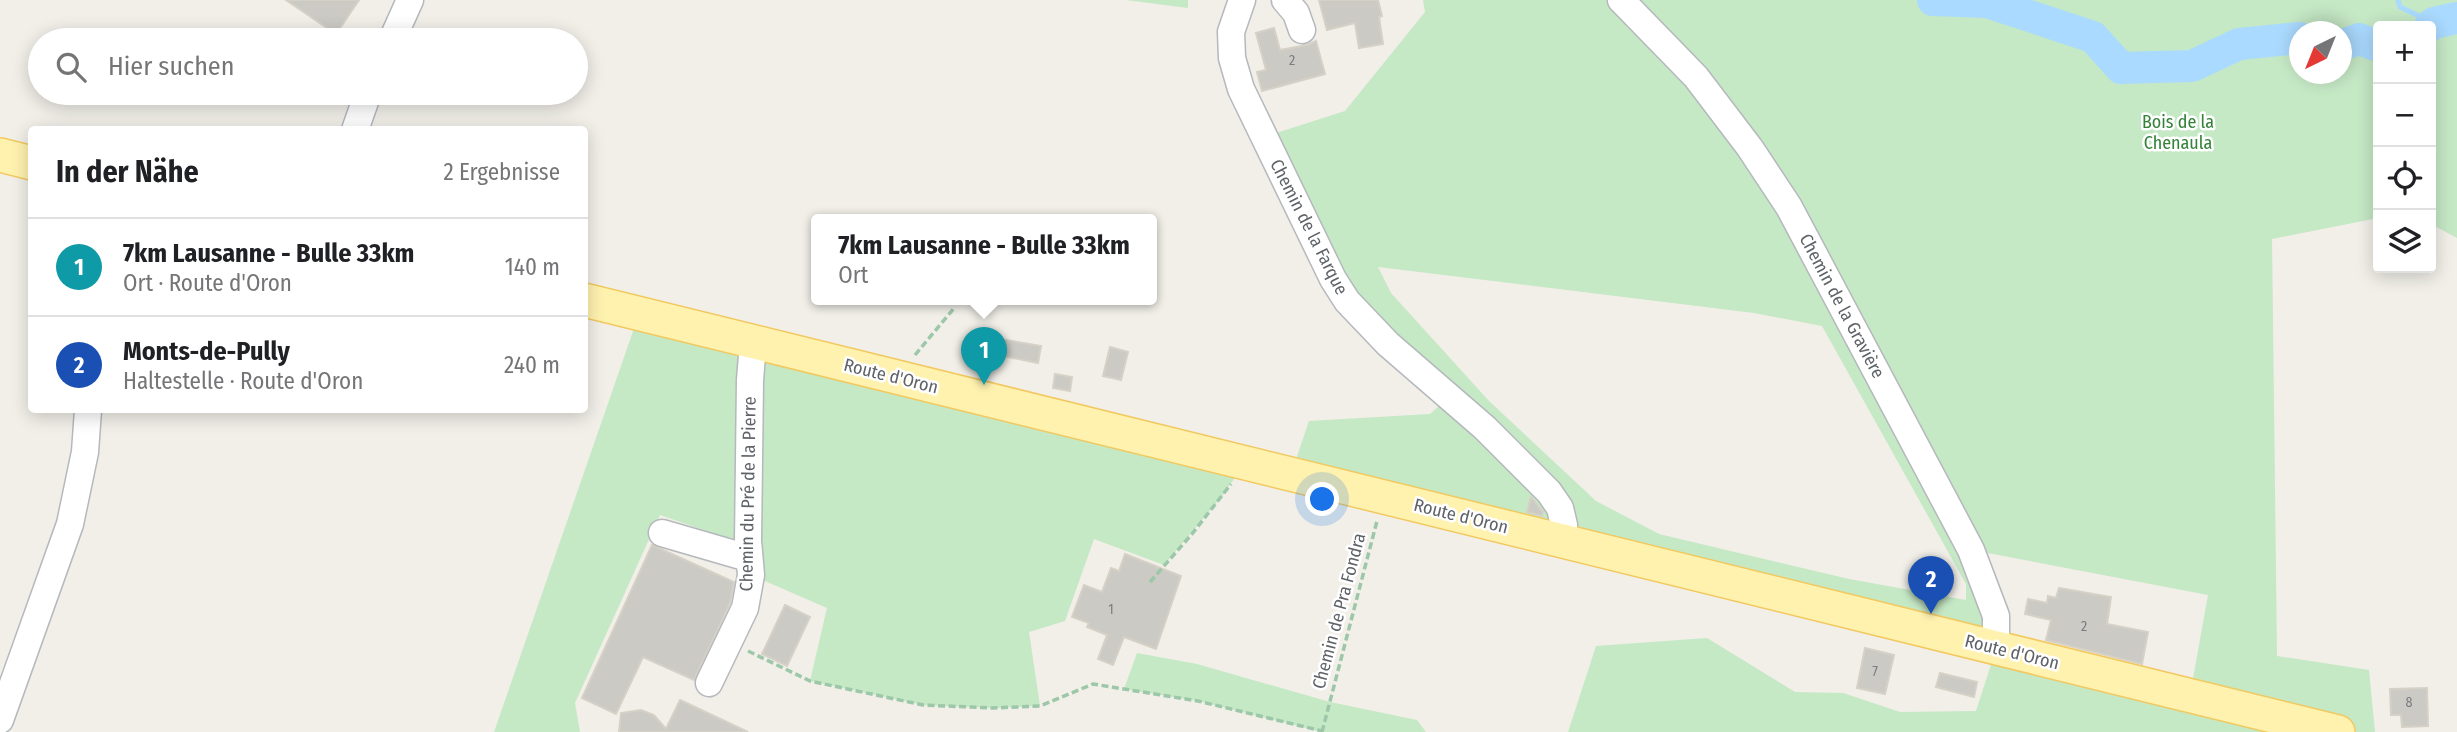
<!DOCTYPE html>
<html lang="de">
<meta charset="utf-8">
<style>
body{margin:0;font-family:"Fira Sans Condensed",sans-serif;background:#f6f6f6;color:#202124}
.controls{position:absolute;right:21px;top:21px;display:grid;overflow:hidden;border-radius:7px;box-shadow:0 4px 18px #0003}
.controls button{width:63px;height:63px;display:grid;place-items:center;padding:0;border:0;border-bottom:2px solid #e0e0e0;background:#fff;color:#202124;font:35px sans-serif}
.compass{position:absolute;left:2289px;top:21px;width:63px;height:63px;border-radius:50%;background:#fff;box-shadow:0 4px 18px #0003;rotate:223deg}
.you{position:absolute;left:1323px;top:500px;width:24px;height:24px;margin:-18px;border:5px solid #fff;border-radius:50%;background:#1a73e8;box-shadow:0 0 0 10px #1a73e833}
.badge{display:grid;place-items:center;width:46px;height:46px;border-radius:50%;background:#7c3aed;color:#fff;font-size:23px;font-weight:700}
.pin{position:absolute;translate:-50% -58px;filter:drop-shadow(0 2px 4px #0008)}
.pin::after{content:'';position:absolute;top:37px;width:24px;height:21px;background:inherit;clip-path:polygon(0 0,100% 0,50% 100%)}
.popup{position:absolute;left:811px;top:214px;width:346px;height:91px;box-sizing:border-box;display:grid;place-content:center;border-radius:7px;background:#fff;filter:drop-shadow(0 2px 5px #0005);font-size:23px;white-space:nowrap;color:#757577}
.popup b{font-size:26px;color:#202124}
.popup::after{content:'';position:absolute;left:50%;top:100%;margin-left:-14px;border:14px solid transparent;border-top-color:#fff}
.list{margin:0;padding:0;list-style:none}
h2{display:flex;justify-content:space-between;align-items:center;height:91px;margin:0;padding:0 28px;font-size:30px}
h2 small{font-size:23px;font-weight:400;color:#757577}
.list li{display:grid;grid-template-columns:46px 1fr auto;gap:21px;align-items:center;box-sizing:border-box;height:98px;padding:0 28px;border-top:2px solid #e0e0e0}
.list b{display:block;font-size:26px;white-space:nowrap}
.list p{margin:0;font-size:23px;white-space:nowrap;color:#757577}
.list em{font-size:23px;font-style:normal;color:#757577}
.icon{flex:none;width:38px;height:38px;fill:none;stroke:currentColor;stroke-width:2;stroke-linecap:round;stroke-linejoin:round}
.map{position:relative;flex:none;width:2457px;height:732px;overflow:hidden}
.search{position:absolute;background:#fff;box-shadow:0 4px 18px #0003;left:28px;top:28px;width:560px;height:77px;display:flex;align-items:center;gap:18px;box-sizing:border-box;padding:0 24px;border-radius:38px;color:#757577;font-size:26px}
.panel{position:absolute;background:#fff;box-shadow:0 4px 18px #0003;left:28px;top:126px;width:560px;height:287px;border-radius:7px}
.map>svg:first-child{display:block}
</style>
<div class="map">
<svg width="2457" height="732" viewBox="0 0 2457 732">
<rect width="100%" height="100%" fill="#f1efe8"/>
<g fill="#c5e8c5" fill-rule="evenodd">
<polygon points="1126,0 1188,0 1188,8"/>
<path d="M1423 0H2457V238L2431 224V26H2378V218L2272 239 2277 656 2369 670 2375 732H1568L1596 646 1707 638 1795 692 1843 693 1900 712 1976 711 1996 649 1291 474 1309 421 1430 414 1449 397 1347 301 1264 137 1345 111 1425 12ZM2300 32H2342V74H2300ZM1378 267 1754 313 1822 326 1966 584V600L1849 579 1659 534 1596 501 1489 401 1391 293ZM1972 550 2208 595 2190 695 1997 631Z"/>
<polygon points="639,314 1245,463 1223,495 1164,565 1094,539 1065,621 1029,632 1040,706 993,708 923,705 810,681 827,608 751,575 748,541 721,536 660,515 575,703 580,732 494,732"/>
<polygon points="1137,653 1197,664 1330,702 1417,720 1426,732 1322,732 1198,701 1124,689"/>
</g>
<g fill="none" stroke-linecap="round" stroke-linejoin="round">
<polyline stroke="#aadaff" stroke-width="5" points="2398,0 2400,7 2434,23"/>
<g stroke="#aadaff" stroke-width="32">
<polyline points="1933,0 1987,2 2093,37 2121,68 2192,66 2239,44 2300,38"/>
<polyline points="2430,26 2434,23 2457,18"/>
<polyline points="2342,45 2359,39 2378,46"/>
</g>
</g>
<g fill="#cccac5" stroke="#d6d1c6" stroke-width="2">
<polygon points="286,0 359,0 336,34"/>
<polygon points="1319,0 1378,0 1382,16 1379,17 1383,44 1359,48 1355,23 1327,30"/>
<polygon points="1274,28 1280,50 1307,45 1316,41 1325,74 1262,91 1257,72 1266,70 1256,33"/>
<polygon points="1000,339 1041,346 1038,363 998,355"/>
<polygon points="1110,347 1128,352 1121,380 1103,376"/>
<polygon points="1055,374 1072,377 1070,391 1053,388"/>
<polygon points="1531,497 1543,512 1542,516 1527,512"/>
<polygon points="652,545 734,582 730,603 694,680 643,657 616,714 582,698"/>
<polygon points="1125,554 1181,576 1156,649 1124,637 1113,665 1098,659 1107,635 1087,627 1089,623 1072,617 1084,585 1102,592 1111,568 1119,571"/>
<polygon points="2059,588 2111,597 2107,624 2148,632 2142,664 2046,640 2051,620 2025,614 2028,599 2047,603 2048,596 2056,598"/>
<polygon points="785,605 810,617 787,666 762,654"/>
<polygon points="1865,648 1894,655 1885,694 1857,688"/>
<polygon points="1940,673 1977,682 1974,697 1936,687"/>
<polygon points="2427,688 2428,726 2402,727 2401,715 2391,715 2390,689"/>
<polygon points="680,700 748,732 619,732 621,713 641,710 654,715 666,729"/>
</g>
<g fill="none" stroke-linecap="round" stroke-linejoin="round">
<defs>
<g id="minor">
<polyline points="1242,0 1231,32 1232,58 1241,89 1333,279 1347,301 1388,344 1485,428 1549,492 1560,508 1564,525 1563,541"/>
<polyline points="1285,0 1296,13 1302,30"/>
<polyline points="1621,0 1696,77 1750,148 1789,207 1971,550 1996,616 1996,648"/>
<polyline points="392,40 410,0"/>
<polyline points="355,130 368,93"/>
<polyline points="662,533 748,558"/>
<polyline points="709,683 745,608 751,575 748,541 750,380 753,343"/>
<polyline points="0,720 70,524 85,452 88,410"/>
</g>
<g id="major">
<polyline points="0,155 32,163"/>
<polyline points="584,300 2338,732"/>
</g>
</defs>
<use href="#minor" stroke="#b5b8bc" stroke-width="29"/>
<use href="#major" stroke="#f2c960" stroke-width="36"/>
<g stroke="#9cc7a9" stroke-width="3.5" stroke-dasharray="7 3.5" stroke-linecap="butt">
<polyline points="915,355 955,307"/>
<polyline points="1150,582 1192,534 1231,484"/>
<polyline points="748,651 810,681 923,705 993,708 1040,706 1093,684 1198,701 1322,731"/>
<polyline points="1322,732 1377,521"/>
</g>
<use href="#minor" stroke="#fff" stroke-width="26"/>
<use href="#major" stroke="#fff2af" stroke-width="33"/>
</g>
<g text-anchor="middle" stroke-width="5" stroke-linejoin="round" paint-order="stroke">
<g font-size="14" fill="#7a7d7f">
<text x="1292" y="65">2</text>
<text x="1111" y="614">1</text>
<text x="2084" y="631">2</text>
<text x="1875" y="676">7</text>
<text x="2409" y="707">8</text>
</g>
<g font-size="18" fill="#348238" stroke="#fff">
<text x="2178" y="128">Bois de la<tspan x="2178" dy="21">Chenaula</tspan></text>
</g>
<g font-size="18" fill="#5f6368" stroke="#fff">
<text transform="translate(1309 227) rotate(63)" y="6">Chemin de la Farque</text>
<text transform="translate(1842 306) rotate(62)" y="6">Chemin de la Gravière</text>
<text transform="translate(891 376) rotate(14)" y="6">Route d'Oron</text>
<text transform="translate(748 494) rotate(-89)" y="6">Chemin du Pré de la Pierre</text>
<text transform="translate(1461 516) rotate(14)" y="6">Route d'Oron</text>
<text transform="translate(1339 611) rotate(-75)" y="6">Chemin de Pra Fondra</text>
<text transform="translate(2012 652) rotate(14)" y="6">Route d'Oron</text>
</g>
</g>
</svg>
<div class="controls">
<button>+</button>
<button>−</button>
<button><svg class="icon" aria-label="locate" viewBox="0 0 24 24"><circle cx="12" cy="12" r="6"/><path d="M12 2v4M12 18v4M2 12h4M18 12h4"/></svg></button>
<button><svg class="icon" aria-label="layers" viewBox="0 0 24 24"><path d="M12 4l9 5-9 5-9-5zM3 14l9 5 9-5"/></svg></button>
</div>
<svg class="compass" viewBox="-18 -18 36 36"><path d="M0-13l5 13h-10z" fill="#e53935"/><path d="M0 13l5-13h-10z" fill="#757577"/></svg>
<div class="you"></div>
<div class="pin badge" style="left:984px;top:385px;background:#0f9aa8">1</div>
<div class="popup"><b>7km Lausanne - Bulle 33km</b>Ort</div>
<div class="pin badge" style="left:1931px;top:614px;background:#1a4fb4">2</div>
<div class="search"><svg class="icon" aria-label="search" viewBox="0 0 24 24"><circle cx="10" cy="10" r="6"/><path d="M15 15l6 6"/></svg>Hier suchen</div>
<section class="panel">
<h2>In der Nähe<small>2 Ergebnisse</small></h2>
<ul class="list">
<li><span class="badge" style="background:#0f9aa8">1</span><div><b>7km Lausanne - Bulle 33km</b><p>Ort · Route d'Oron</p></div><em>140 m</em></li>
<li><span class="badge" style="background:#1a4fb4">2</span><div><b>Monts-de-Pully</b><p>Haltestelle · Route d'Oron</p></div><em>240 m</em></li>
</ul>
</section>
</div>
